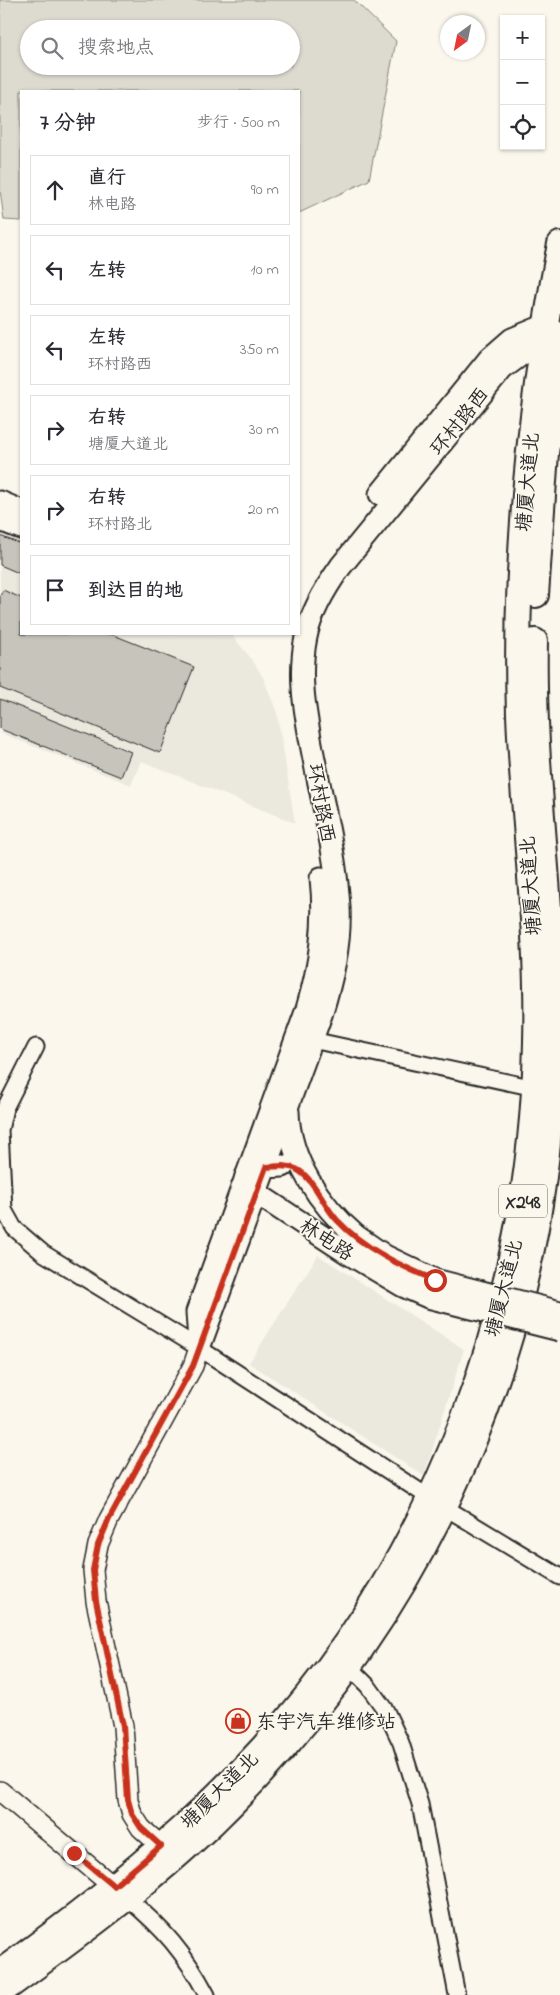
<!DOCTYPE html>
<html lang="zh">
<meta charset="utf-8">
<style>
body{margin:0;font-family:"Indie Flower","LXGW WenKai TC",sans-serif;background:#f7f7f7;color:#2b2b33}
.controls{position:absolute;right:15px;top:15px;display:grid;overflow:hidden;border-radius:0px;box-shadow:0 1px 4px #0004}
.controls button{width:45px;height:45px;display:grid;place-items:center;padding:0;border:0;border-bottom:1px solid #e1e1e2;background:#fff;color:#2b2b33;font:25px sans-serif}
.compass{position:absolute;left:440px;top:15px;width:45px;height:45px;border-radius:50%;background:#fff;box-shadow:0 1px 4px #0004;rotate:213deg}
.stop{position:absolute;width:15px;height:15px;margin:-11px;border:4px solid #c8321e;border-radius:50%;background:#fff}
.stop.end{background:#c8321e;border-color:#fff;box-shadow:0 1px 5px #0008}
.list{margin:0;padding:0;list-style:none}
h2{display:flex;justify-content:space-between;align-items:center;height:65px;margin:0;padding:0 20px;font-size:21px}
h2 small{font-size:16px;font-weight:400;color:#7c7c81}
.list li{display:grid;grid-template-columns:32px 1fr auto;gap:15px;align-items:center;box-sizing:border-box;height:70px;margin:0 10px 10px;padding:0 10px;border:1px solid #e1e1e2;border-radius:0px}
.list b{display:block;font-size:19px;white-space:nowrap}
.list p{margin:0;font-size:16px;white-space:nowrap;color:#7c7c81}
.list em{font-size:16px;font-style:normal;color:#7c7c81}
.icon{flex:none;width:28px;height:28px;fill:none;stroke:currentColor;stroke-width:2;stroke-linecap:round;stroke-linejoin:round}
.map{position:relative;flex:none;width:560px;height:1995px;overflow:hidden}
.search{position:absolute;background:#fff;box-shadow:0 1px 4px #0004;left:20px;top:20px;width:280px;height:55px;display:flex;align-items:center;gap:12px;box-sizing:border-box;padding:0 18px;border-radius:28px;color:#7c7c81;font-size:19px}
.panel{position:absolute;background:#fff;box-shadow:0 1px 4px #0004;left:20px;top:90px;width:280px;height:545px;border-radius:0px}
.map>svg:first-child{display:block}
</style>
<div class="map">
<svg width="560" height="1995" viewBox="0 0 560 1995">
<rect width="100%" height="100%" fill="#fbf7ec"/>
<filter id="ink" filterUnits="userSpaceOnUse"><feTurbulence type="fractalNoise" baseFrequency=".02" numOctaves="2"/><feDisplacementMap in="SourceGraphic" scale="10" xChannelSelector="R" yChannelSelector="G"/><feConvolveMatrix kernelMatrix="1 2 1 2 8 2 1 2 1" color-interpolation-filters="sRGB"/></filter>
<g filter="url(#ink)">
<g fill="#ebe8de">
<polygon points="0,533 21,541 21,634 231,634 253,661 263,677 277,713 295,823 141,761 131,785 0,733"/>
<polygon points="318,1255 464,1349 424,1476 249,1363"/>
</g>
<path fill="#dddad0" stroke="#84827e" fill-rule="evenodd" d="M0 0H354L396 41 369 180 299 213V91H21V221L4 220 0 190ZM29 29H291V66H29Z"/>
<g fill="#c7c4bc" stroke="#2b2b2b">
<polygon points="0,536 21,544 21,574 0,565"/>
<polygon points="3,590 21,598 21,634 111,634 194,667 160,753 0,688 0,596"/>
<polygon points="0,699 131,752 121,777 0,729"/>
</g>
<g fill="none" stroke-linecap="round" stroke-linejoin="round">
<defs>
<g id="minor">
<polyline points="312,1040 535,1088"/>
<polyline points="36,1047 5,1108 0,1130 4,1210 14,1228 43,1253 199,1348 430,1498"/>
<polyline points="446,1508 560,1577"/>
<polyline points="349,1667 368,1686 386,1711 401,1743 420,1804 457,1995"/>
<path d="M127 1898C163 1928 185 1953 207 1995"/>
</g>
<g id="tertiary">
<polyline points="0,1791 122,1894"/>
<polyline points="161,1846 141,1828 132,1814 128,1800 123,1726 96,1601 93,1570 98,1545 109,1519 193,1366 199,1348"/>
</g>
<g id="secondary">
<polyline points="380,494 489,359 512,339 546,325 560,334"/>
<polyline points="0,502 21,511"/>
<polyline points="0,520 21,528"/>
<path d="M288 1111C289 1160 320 1205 356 1236"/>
<polyline points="283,1166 265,1167 246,1176 256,1193 346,1252"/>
<path d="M199 1341 197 1312 307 1009C320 965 326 924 321 878"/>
<path d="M199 1348 321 1015C332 979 341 944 339 907 336 854 322 801 312 749 305 711 298 676 306 637 311 611 326 587 341 566L502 369 529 349 560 337"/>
</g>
<g id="primary">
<polyline points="536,595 546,453 560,352"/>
<path d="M0 1972C94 1904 185 1833 263 1747 438 1554 531 1300 536 1042 539 933 523 823 519 714 514 556 530 399 560 244"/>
<path d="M0 1993C73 1940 147 1886 213 1823 430 1614 551 1339 554 1037 555 905 532 773 535 641"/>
</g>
</defs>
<use href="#minor" stroke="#2b2b2b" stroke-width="19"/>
<use href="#tertiary" stroke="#2b2b2b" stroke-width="22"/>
<use href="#secondary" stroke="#2b2b2b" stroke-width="25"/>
<use href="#primary" stroke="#2b2b2b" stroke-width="28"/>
<use href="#minor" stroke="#fbf7ec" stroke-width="15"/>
<use href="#tertiary" stroke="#fbf7ec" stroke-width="19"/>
<use href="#secondary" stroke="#fbf7ec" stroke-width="21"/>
<use href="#primary" stroke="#fbf7ec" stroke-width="24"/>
<defs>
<g id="secondary-bridge">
<polyline points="356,1236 385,1256 435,1280 560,1312"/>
<polyline points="346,1252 403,1286 428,1297 560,1330"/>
</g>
</defs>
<use href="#secondary-bridge" stroke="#2b2b2b" stroke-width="25" stroke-linecap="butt"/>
<use href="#secondary-bridge" stroke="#fbf7ec" stroke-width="21"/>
</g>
</g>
<g fill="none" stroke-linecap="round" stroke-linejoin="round" filter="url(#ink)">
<path stroke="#c8321e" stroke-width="6" d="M74 1853 114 1886 161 1846 141 1828 132 1814 128 1800 123 1726 96 1601 93 1570 98 1545 109 1519 193 1366 266 1167C275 1167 287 1164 296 1169 315 1179 322 1204 337 1220 363 1248 400 1266 435 1280"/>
</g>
<defs>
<symbol id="shop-ring" viewBox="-11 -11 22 22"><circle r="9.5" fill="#fbf7ec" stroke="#c8321e" stroke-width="1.5"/><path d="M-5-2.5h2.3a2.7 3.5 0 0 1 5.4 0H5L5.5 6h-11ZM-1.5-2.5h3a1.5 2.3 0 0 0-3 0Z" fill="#c8321e"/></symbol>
</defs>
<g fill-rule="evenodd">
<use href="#shop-ring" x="224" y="1707" width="28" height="28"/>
</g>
<g text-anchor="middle" stroke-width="4" stroke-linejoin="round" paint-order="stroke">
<rect fill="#fbf7ec" stroke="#696865" stroke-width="1" x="499" y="1184.5" width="48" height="33" rx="4"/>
<g font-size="19" font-weight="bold" fill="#2b2b2b">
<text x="523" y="1208">X248</text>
</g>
<g font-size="20" fill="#2b2b2b" stroke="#fbf7ec">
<text transform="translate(459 421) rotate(-51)" y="7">环村路西</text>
<text transform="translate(527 482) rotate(-85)" y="7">塘厦大道北</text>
<text transform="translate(322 803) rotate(80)" y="7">环村路西</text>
<text transform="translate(530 886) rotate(-94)" y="7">塘厦大道北</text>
<text transform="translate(327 1239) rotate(33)" y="7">林电路</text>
<text transform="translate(503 1288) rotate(-76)" y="7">塘厦大道北</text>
<text transform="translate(219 1790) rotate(-45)" y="7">塘厦大道北</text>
</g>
<g font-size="20" fill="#2b2b2b" stroke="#fbf7ec" text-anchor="start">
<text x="256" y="1728">东宇汽车维修站</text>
</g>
</g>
</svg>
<div class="controls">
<button>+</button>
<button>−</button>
<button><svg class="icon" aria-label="locate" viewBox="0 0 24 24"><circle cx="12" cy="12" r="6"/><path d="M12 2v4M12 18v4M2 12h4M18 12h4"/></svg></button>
</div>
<svg class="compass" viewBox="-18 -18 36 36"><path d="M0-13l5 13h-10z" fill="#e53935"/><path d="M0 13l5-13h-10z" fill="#7c7c81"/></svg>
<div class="stop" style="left:435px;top:1280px"></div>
<div class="stop end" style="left:74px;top:1853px"></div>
<div class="search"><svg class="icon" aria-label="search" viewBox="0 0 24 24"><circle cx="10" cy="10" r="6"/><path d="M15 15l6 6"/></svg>搜索地点</div>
<section class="panel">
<h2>7 分钟<small>步行 · 500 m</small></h2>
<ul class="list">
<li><svg class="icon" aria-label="ahead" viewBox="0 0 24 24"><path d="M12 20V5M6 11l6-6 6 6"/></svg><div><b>直行</b><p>林电路</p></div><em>90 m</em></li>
<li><svg class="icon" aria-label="left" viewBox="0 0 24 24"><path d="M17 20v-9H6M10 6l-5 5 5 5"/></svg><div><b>左转</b></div><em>10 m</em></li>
<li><svg class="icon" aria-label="left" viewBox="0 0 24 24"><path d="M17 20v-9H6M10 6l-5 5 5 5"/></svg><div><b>左转</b><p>环村路西</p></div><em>350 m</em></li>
<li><svg class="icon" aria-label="right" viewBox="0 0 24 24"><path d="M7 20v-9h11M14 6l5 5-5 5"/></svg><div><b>右转</b><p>塘厦大道北</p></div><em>30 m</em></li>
<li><svg class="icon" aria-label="right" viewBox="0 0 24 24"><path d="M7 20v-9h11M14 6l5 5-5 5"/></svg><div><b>右转</b><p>环村路北</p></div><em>20 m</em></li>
<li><svg class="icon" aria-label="arrive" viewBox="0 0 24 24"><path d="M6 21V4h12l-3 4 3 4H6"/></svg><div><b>到达目的地</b></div></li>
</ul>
</section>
</div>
